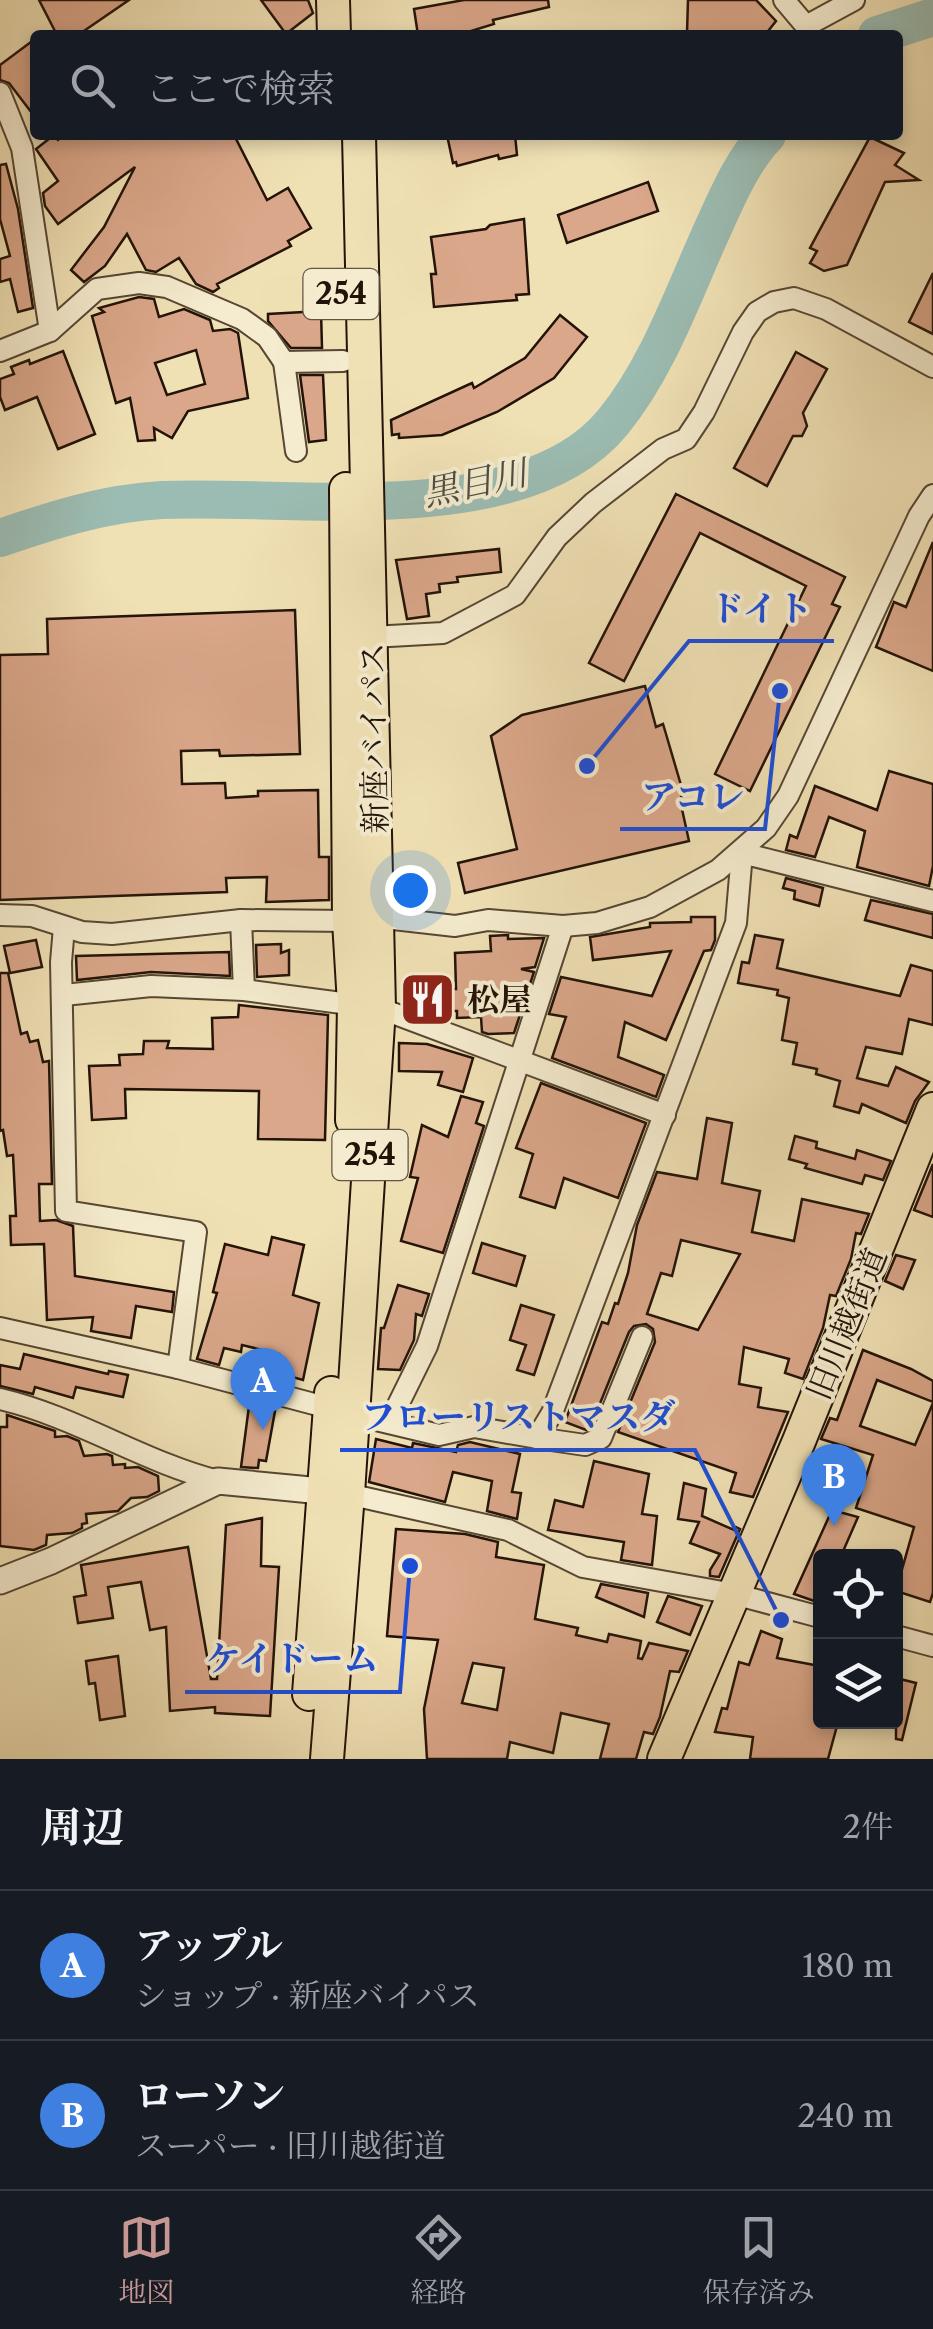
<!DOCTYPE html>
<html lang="ja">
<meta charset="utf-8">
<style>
body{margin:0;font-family:"Libre Caslon Text","Noto Serif JP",serif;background:#242831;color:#f1f3f6}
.controls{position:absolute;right:30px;bottom:30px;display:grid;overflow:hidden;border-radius:10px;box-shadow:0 5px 15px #0003}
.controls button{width:90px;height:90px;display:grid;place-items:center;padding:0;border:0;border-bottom:2px solid #363941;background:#171b24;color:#f1f3f6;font:50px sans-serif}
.you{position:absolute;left:410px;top:890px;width:35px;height:35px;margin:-25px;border:8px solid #fff;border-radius:50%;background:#1a73e8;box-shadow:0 0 0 15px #1a73e833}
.badge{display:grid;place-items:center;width:65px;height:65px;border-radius:50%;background:#c59692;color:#fff;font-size:32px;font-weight:700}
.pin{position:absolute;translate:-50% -82px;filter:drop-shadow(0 2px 5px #0008)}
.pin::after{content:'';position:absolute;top:52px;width:35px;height:30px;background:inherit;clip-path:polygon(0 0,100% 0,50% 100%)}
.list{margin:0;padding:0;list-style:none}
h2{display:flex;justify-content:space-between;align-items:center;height:130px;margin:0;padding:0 40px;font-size:42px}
h2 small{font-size:32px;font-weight:400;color:#9ea1a6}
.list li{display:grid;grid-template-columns:65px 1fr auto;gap:30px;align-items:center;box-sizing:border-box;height:150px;padding:0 40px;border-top:2px solid #363941}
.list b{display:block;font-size:38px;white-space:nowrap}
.list p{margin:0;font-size:32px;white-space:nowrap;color:#9ea1a6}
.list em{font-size:32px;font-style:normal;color:#9ea1a6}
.icon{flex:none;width:55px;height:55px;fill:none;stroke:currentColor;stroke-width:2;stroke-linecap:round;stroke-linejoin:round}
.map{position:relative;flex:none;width:933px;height:1759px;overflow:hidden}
.search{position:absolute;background:#171b24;box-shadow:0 5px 15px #0003;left:30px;right:30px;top:30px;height:110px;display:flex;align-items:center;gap:25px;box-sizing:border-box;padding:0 35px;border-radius:10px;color:#9ea1a6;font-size:38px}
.sheet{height:430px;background:#171b24}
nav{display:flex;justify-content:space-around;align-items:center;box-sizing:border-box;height:140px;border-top:2px solid #363941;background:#171b24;font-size:28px;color:#9ea1a6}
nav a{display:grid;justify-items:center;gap:5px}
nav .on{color:#c59692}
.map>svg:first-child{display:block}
</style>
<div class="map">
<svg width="933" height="1759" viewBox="0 0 933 1759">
<rect width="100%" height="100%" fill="#f0e1b5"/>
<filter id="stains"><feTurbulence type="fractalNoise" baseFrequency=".002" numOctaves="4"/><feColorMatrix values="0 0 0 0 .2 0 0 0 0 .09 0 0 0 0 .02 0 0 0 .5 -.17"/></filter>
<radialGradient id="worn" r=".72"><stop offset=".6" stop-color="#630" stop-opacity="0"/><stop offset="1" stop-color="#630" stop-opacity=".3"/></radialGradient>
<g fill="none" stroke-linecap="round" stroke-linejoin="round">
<g stroke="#9bbcb2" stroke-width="38">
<polyline points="877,35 933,17"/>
<path d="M0 538C53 520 105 503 162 500 289 494 524 532 613 422 659 366 684 291 714 226 728 195 743 160 767 135"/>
</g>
</g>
<g fill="#daa78a" stroke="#231308" stroke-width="2.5" fill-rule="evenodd">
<polygon points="39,0 129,0 78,35 57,35"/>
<polygon points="261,0 308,0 313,13 286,34"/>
<polygon points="464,0 548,0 549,7 493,20 494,24 468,32 418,35 414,9"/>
<polygon points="688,0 756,0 776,21 765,35 687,33"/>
<polygon points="35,39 35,117 9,83 0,80 0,65"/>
<polygon points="54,135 58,140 63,135 234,135 267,200 288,188 311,228 288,241 291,246 217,284 219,288 213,292 196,284 179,258 156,272 146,270 127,234 105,266 84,282 71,270 104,227 135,167 58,224 45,206 43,193 58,181 36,149"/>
<polygon points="447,135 515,135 517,155 499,159 498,155 457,166 456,162 453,163"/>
<polygon points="870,137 904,153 895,165 919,180 885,182 847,265 824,271 810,263 817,251 810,248"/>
<polygon points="6,164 18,209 33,308 18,312 10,279 0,282 0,259 10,256 0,219 0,165"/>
<polygon points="648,182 658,211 567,243 558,215"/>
<polygon points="524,219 529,294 516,295 517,300 434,307 431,274 436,274 431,237 486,229 490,225"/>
<polygon points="933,273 933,334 909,322"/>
<path d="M139 297 154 299 159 317 184 309 210 320 213 331 230 329 238 333 248 398 188 411 172 438 154 428 155 440 138 441 130 398 116 403 92 316 104 312 99 308ZM196 350 205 384 167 395 155 363Z"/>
<polygon points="321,311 322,348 291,348 268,321 268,314"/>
<polygon points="560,315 587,337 554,378 497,412 442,435 399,438 399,434 392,435 391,420 472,383 474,388 525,358"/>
<polygon points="63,351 95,434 58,449 37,397 5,410 0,397 0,379 14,374 11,367 29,360 30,364"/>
<polygon points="796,352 827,369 803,413 807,426 802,436 793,436 767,486 734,468"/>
<polygon points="300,375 323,375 326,440 309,442"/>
<polygon points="676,494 845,577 832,604 840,607 750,791 715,774 806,586 700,533 624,681 589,663"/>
<polygon points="933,542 933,671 876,647 894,602 906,607"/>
<polygon points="499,549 501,572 457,577 458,582 439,584 440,592 426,594 429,616 407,619 396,560"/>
<polygon points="295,610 300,754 220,756 219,750 181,751 182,784 225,783 226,798 258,796 258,791 318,790 319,857 329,857 329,900 266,902 267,877 226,878 227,892 0,900 0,655 48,654 47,619"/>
<polygon points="645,686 656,727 663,724 666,734 683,792 680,800 689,841 465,893 458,863 517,849 491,736 522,715"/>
<polygon points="889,771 933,784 933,866 929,886 857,867 865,831 829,817 815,857 786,850 790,835 797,838 815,786 877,810"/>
<polygon points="786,878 823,888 819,906 794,899 795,891 783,888"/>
<polygon points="871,900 933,914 933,938 865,920"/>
<polygon points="691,917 715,917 715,940 711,950 704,951 666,1040 625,1022 618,1057 664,1075 656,1097 552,1058 566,1017 549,1014 561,977 652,996 671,951 593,960 590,937 650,927 650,923 691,922"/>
<polygon points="508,935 508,939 544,938 535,967 521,969 534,972 514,1033 488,1034 482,1032 481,1017 457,1018 457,1011 426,1011 405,1003 405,989 456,989 455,953 491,951 490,936"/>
<polygon points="755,935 783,940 777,968 900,996 911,965 933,971 933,1025 909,1019 902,1054 866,1047 857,1078 888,1086 896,1067 929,1082 915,1101 906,1123 862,1104 859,1113 834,1106 840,1081 816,1074 817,1069 793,1064 797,1043 782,1040 789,998 777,995 778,990 738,983 742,962 749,963"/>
<polygon points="36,940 42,967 10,973 4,946"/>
<polygon points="281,944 281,953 289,950 289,975 257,977 256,945"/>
<polygon points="229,952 230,976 151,972 77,980 76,956"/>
<polygon points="0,973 8,973 21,1034 27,1032 30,1042 38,1040 43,1062 49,1061 52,1184 39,1184 40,1221 56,1220 73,1226 75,1276 174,1292 172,1312 136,1306 131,1338 91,1331 93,1317 47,1320 44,1244 11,1245 10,1216 16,1216 13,1155 7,1156 3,1130 0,1131"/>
<polygon points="239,1005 328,1015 325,1140 258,1139 259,1091 125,1089 126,1118 92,1120 89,1066 120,1065 119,1055 143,1054 144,1041 169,1041 167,1048 213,1049 212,1018 238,1017"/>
<polygon points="399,1043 427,1044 473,1058 463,1092 438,1085 442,1072 399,1071"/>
<polygon points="541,1083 646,1123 618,1198 564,1178 555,1208 520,1197 533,1154 516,1148"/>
<polygon points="461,1096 483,1102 476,1123 484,1126 443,1253 401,1241 418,1178 410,1177 422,1125 448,1137"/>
<path d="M707 1118 732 1123 722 1183 760 1191 752 1232 794 1241 802 1199 869 1214 861 1234 856 1233 851 1259 836 1296 830 1295 823 1328 803 1379 785 1373 789 1359 744 1347 739 1384 761 1388 758 1407 788 1412 753 1497 730 1492 736 1473 618 1432 655 1342 653 1329 646 1324 634 1326 629 1332 590 1428 586 1430 565 1422 602 1322 608 1324 615 1303 618 1304 628 1273 637 1225 657 1172 697 1179ZM681 1240 740 1254 698 1330 647 1314 661 1273 672 1276Z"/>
<polygon points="795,1136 817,1142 816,1148 855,1159 857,1150 891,1161 883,1180 865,1175 862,1184 805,1168 807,1164 789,1159"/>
<polygon points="933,1164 933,1217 914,1210"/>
<polygon points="272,1237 304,1245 293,1295 319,1303 303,1380 274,1372 279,1354 242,1345 241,1352 224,1348 219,1365 197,1359 217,1293 213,1292 225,1244 268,1255"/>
<polygon points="482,1243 525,1256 516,1286 473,1273"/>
<polygon points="896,1255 915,1260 903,1289 885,1281"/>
<polygon points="398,1285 429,1294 422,1316 416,1314 414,1340 400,1370 378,1369 381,1328 384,1328"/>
<polygon points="521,1305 554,1315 534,1375 517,1370 526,1345 510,1340"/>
<polygon points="863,1350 911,1369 933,1381 933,1402 877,1380 860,1426 915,1445 933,1403 933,1593 930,1602 899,1592 900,1588 897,1587 914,1527 856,1508 873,1455 821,1439 830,1418 837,1420"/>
<polygon points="24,1354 108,1374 109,1371 128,1375 123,1397 76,1387 73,1398 35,1387 33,1394 0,1386 0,1365 20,1369"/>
<polygon points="249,1406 275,1411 266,1461 259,1460 258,1468 241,1467"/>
<polygon points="7,1415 55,1431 55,1437 67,1436 79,1441 84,1456 107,1454 112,1456 113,1465 125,1464 125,1468 138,1467 158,1476 159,1491 147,1497 131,1498 118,1511 86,1514 87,1523 82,1524 82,1528 72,1533 47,1535 46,1545 34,1550 0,1546 0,1427 7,1427"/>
<polygon points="376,1439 412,1448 413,1443 456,1452 458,1445 470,1442 520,1454 512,1492 521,1493 517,1519 487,1511 492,1481 453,1472 445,1502 369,1482"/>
<polygon points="594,1461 649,1474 642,1514 657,1516 652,1565 621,1560 624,1542 548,1530 555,1500 583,1507"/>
<polygon points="684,1483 706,1489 702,1516 734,1530 736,1527 740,1529 719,1577 710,1576 710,1570 720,1554 690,1543 699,1522 678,1519"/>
<polygon points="832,1510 858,1517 841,1556 820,1556 820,1603 794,1594"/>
<polygon points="262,1518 261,1566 279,1567 270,1716 215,1713 215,1707 170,1711 166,1627 150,1630 141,1582 108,1587 113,1618 78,1623 74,1597 86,1595 81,1565 188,1547 211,1679 217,1679 226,1525"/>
<path d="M396 1529 465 1534 498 1542 496 1557 544 1565 535 1619 578 1628 576 1635 607 1642 609 1634 641 1641 638 1658 642 1659 649 1643 688 1651 679 1672 670 1671 660 1717 653 1734 644 1732 636 1759H600L609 1724 561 1713 553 1753 510 1742 507 1759H427L424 1709 438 1640 387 1636ZM473 1663 504 1668 497 1710 462 1703Z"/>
<polygon points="601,1584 648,1593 644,1617 596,1597"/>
<polygon points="668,1596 702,1606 690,1635 657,1622"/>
<polygon points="761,1631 782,1639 777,1658 820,1666 820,1722 838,1722 828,1759 750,1759 753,1737 715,1732 722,1708 727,1709 739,1662 749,1665"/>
<polygon points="118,1656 125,1716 100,1720 95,1683 89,1684 86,1661"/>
<polygon points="896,1678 916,1683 902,1740 896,1739"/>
</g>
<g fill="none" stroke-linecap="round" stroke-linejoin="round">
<defs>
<g id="minor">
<polyline points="784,0 806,26 854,0"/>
<polyline points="0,93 22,148 50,331"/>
<polyline points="0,351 50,331 97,289 139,283 167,287 242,319 267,337 284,362 343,361"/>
<polyline points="284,362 296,451"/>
<polyline points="372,637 443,633 515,595 557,537 593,503 663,449 686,439 704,412 743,332 757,312 774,302 794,298 826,309 933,367"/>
<polyline points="0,915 32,916 82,932 112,934 241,920 349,921 376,917 455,926 488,920 563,926 597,923 650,907 718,870 766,828 788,796 919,516 933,495"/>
<polyline points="241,920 244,990"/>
<polyline points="64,927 61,962 66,1211 196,1232 178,1368"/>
<polyline points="64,995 151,986 244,990 379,1008 665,1115"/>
<polyline points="0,1328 178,1368 329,1408"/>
<path d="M0 1399C77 1417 143 1462 218 1481"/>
<polyline points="351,1414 439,1435 474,1427 537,1438 552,1413 736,923 742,853 933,901"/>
<polyline points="390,1421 427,1346 563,926"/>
<polyline points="537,1438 585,1445 601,1438 642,1337"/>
<polyline points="348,1494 508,1530 583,1567 734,1594 820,1617"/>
<polyline points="896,1636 933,1646"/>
</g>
<polyline id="tertiary" points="0,1581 51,1561 218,1481 342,1493"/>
<polyline id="primary" points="664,1759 799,1441 933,1109"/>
<g id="trunk">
<polyline points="333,0 334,35"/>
<polyline points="346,489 349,921 354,1004 352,1120"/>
<polyline points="309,1694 331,1393"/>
<polyline points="327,1759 348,1494 379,1008 359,135"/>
</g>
</defs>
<use href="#minor" stroke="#564633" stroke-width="24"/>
<use href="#tertiary" stroke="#564633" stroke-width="29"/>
<use href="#primary" stroke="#231308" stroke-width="36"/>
<use href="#trunk" stroke="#231308" stroke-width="36"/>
<use href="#minor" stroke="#f5eccf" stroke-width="20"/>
<use href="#tertiary" stroke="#f5eccf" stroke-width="25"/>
<use href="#primary" stroke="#f0e1b5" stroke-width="32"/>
<use href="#trunk" stroke="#f0e1b5" stroke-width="32"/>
</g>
<defs>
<symbol id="restaurant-square" viewBox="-11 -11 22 22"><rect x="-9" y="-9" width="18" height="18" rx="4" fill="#8f2418" stroke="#f5eccf"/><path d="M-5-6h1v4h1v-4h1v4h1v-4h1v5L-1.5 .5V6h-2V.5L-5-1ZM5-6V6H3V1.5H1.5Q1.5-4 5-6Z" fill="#fff"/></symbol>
</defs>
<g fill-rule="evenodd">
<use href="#restaurant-square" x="396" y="968" width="63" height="63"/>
</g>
<g text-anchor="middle" stroke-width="8" stroke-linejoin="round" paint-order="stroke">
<g fill="#f5eccf" stroke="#625444" stroke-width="2.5">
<rect x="303.5" y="269" width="75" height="50" rx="8"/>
<rect x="332.5" y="1130" width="75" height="50" rx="8"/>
</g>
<g font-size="30" font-weight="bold" fill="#231308">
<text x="341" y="304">254</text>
<text x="370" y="1165">254</text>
</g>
<g font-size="32" fill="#231308" stroke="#f5eccf">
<text transform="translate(374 738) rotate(-91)" y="11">新座バイパス</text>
<text transform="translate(847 1324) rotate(-68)" y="11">旧川越街道</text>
</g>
<g font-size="32" font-weight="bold" fill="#231308" stroke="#f5eccf" text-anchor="start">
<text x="467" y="1011">松屋</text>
</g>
<g font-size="35" font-style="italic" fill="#4d4e44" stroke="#f5eccf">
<text transform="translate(475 483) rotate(-12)" y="12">黒目川</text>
</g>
</g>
<path fill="none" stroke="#1d4ed8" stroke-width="4" d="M587 766L689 641H834M780 691L765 829H620M781 1620L695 1450H340M410 1566L400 1692H185"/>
<g fill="#1d4ed8" stroke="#f5eccf" stroke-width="4">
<circle cx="587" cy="766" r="10"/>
<circle cx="780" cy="691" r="10"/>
<circle cx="781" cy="1620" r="10"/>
<circle cx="410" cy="1566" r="10"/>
</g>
<g font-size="35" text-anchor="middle" font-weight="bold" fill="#1d4ed8" stroke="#f5eccf" stroke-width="8" stroke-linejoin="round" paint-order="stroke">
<text x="761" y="621">ドイト</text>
<text x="693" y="809">アコレ</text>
<text x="518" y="1429">フローリストマスダ</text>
<text x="292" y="1671">ケイドーム</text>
</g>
<rect width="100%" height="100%" filter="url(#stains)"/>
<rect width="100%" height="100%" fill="url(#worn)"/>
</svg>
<div class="controls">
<button><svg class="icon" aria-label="locate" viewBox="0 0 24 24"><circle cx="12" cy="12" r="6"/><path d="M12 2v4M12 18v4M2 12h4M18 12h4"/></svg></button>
<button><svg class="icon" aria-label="layers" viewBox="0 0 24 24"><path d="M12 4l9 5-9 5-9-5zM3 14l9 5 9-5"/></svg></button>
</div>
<div class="you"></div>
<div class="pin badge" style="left:263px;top:1430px;background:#3f7fe0">A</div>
<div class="pin badge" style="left:834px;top:1526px;background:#3f7fe0">B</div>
<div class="search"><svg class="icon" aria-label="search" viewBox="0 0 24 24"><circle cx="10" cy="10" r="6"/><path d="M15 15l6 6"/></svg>ここで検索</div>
</div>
<section class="sheet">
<h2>周辺<small>2件</small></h2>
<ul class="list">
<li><span class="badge" style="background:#3f7fe0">A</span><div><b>アップル</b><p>ショップ · 新座バイパス</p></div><em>180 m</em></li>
<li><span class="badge" style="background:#3f7fe0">B</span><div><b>ローソン</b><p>スーパー · 旧川越街道</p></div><em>240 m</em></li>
</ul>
</section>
<nav>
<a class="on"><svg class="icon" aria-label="map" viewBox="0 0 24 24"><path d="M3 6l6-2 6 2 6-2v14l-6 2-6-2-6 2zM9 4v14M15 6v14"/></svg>地図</a>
<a><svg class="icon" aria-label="directions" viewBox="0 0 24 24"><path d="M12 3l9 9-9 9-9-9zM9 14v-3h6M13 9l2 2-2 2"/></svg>経路</a>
<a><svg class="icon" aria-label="saved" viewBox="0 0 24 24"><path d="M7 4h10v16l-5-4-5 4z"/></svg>保存済み</a>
</nav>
